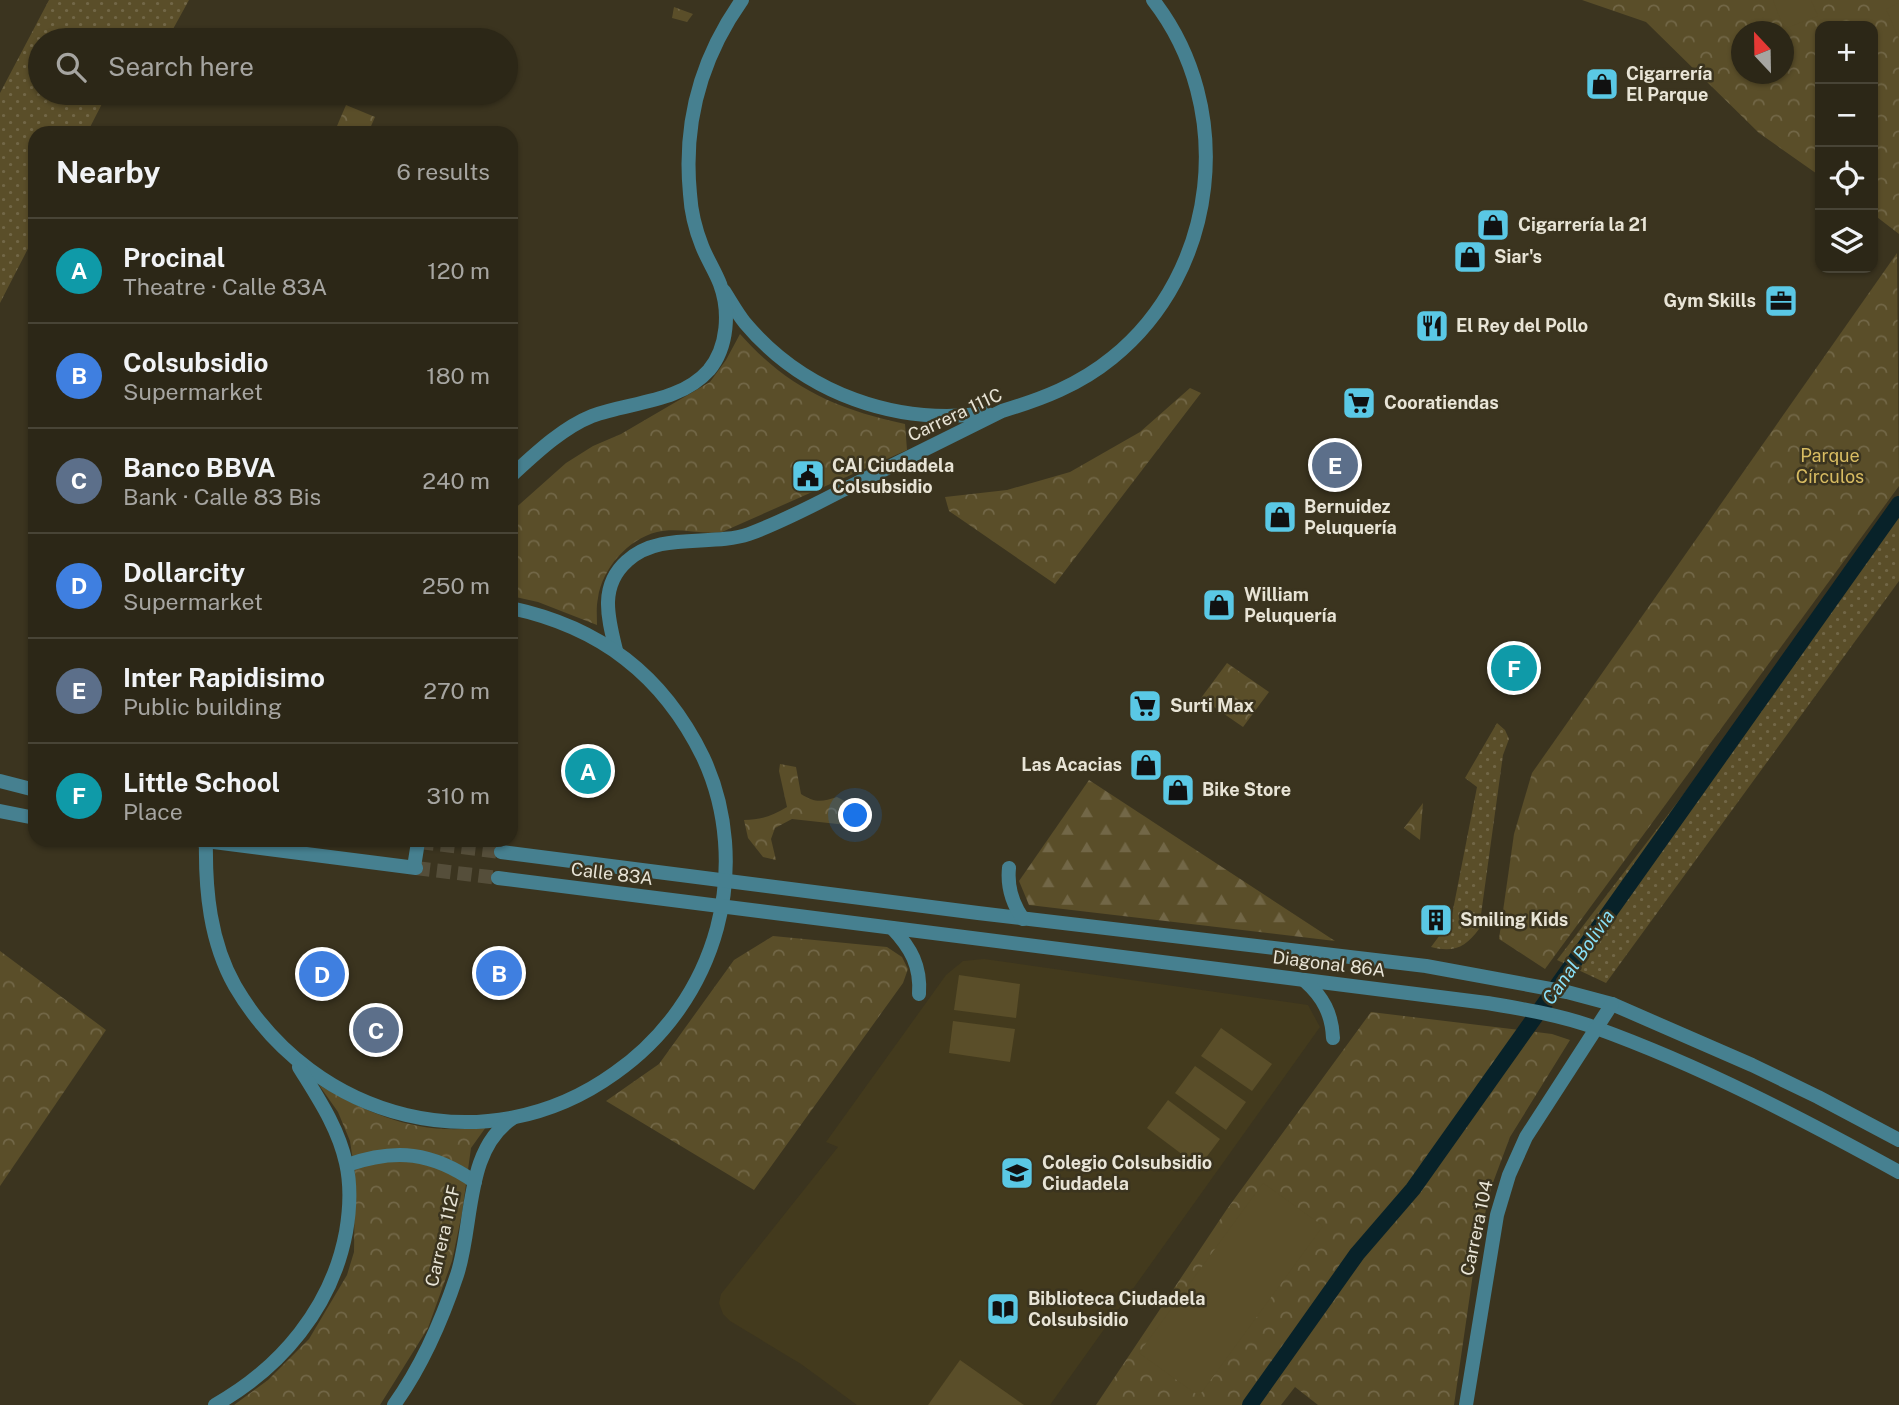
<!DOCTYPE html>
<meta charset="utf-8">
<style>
body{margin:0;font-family:"Public Sans",sans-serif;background:#383324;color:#f1f3f6}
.controls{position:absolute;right:21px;top:21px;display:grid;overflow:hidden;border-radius:14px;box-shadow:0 2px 5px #0004}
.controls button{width:63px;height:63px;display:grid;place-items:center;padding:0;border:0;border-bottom:2px solid #484436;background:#2c2717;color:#f1f3f6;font:35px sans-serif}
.compass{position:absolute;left:1731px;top:21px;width:63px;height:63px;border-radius:50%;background:#2c2717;box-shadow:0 2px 5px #0004;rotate:338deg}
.you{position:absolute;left:856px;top:816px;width:24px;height:24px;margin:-18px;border:5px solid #fff;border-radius:50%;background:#1a73e8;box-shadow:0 0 0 10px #1a73e833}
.badge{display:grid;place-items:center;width:46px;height:46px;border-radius:50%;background:#5ac8e5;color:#fff;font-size:23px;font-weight:700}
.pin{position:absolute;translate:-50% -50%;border:4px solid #fff;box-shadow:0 2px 7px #0006}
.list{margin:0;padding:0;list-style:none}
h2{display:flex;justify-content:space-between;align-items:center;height:91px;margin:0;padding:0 28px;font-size:30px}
h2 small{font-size:23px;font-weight:400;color:#a6a5a1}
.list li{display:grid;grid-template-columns:46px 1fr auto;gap:21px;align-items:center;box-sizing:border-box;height:105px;padding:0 28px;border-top:2px solid #484436}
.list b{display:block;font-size:26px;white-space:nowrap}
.list p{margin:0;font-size:23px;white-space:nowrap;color:#a6a5a1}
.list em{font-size:23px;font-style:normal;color:#a6a5a1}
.icon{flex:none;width:38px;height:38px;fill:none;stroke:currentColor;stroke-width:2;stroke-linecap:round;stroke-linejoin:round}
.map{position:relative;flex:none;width:1899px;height:1405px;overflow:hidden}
.search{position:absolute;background:#2c2717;box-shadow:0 2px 5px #0004;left:28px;top:28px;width:490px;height:77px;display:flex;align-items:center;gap:18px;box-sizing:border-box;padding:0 24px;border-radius:38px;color:#a6a5a1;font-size:26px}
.panel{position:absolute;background:#2c2717;box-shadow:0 2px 5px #0004;left:28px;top:126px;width:490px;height:721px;border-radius:21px}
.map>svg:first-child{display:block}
</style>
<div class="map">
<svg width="1899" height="1405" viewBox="0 0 1899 1405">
<defs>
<pattern id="grass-dots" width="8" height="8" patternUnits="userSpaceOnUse" patternTransform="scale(1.75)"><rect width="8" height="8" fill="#5a4e29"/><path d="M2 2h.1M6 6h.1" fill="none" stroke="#726747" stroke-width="1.8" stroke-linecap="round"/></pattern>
<pattern id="forest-firs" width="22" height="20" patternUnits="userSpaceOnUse" patternTransform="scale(1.75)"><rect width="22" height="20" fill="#5a4e29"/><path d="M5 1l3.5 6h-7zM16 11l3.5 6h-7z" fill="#726747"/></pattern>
<pattern id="park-crowns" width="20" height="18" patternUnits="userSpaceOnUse" patternTransform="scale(1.75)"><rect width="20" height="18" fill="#5a4e29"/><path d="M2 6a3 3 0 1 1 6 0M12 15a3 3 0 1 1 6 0" fill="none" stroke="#726747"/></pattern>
</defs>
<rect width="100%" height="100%" fill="#3b341f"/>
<polygon fill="#433a1d" points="984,959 1308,1005 1320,1027 1050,1405 857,1405 801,1364 730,1321 723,1314 719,1303 721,1294 838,1147 826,1142 946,975 963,961"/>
<g fill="url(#grass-dots)">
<polygon points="49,0 189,0 167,40 40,40 40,93 120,93 105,98 87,133 35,133 35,235 0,303 0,93"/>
<polygon points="1899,512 1899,581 1606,983 1557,960"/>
<path d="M1497 723 1505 730 1509 739 1503 755 1479 929C1466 947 1454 953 1431 947L1451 920 1477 787 1465 778Z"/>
</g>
<polygon fill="url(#forest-firs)" points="1089,780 1335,941 1029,905 1019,881"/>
<g fill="url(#park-crowns)" fill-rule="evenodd">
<path d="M1582 0H1899V234L1873 214V26H1820V176L1759 133 1646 22ZM1742 32H1784V74H1742Z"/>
<polygon points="674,7 693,14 687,22 672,18"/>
<polygon points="346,105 375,117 368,133 334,133"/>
<polygon points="1897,253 1899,486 1545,969 1499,939 1514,834 1532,773"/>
<path d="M740 334C788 388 836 409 905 424L907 450 722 532C701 535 678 527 657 532 628 539 602 569 598 598 596 607 597 616 597 625L538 602 511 596V512L566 463 593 446 621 434 710 382 726 360Z"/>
<polygon points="1190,388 1201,393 1055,584 949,511 945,497 1007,490 1070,472 1140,432"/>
<polygon points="1227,663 1269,692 1243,727 1201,698"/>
<path d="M780 764 796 767 801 794C815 803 822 802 837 797L856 807V826L792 819 775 828 771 839 776 860 763 857 748 838 744 820C761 820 772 816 787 807L779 771Z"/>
<polygon points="1423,803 1420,840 1404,828"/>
<polygon points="773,936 887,947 902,957 908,969 903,983 754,1190 606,1101 659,1064 734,960"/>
<polygon points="0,951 106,1030 0,1186"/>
<polygon points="1371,1012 1552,1034 1570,1040 1510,1137 1491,1188 1476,1253 1454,1405 1318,1405 1295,1387 1281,1405 1096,1405 1227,1209"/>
<path d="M319 1085C375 1117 420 1136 486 1127L471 1148 462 1213 452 1261 428 1328 380 1405H234L268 1380 309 1339 347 1275 354 1252 355 1174 350 1141 338 1112Z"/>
</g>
<g fill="#5a4e29">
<polygon points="1773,0 1811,0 1818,16 1784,29"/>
<polygon points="1899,3 1899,39 1886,9"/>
<polygon points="959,975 1020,984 1016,1018 954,1010"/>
<polygon points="953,1021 1015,1029 1010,1062 949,1053"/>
<polygon points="1221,1028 1272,1064 1252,1091 1201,1056"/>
<polygon points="1195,1066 1246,1102 1226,1130 1175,1093"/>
<polygon points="1168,1100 1220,1139 1199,1167 1147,1128"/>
<polygon points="1263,1183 1323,1226 1199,1396 1139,1353"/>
<polygon points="960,1360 1024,1405 928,1405"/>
</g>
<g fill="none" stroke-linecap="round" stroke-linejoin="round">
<polyline stroke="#082229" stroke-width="16" points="1250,1405 1357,1254 1413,1189 1899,504"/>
<g stroke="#554e3a" stroke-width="14" stroke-dasharray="14 7" stroke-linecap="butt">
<polyline points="420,842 501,852"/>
<polyline points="416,868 498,878"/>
</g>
<g stroke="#468090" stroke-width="14">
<path d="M724 291C731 302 737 313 745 323 805 394 897 426 987 413"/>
<path d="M511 476C535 454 562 428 592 416 629 402 680 403 709 370 728 347 730 311 720 284 715 271 707 259 702 246 696 231 691 211 690 194 683 123 701 58 742 0"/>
<path d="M616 650C608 618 599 586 627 561 659 531 711 547 749 534 782 522 814 505 845 489 898 463 950 437 1002 411 1042 399 1079 385 1112 358 1219 272 1237 108 1153 0"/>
<polyline points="0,781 35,790"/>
<polyline points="0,811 35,818"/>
<polyline points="198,840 416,868"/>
<path d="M206 840C205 890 210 942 235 986 314 1121 486 1166 615 1073 665 1038 701 987 717 928 732 872 728 810 703 757 663 675 600 627 511 608"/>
<polyline points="501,852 978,913 1426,966 1567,992 1612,1004 1752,1065 1818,1097 1899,1140"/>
<polyline points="414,867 418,842"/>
<path d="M1009 868C1007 887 1012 903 1023 919"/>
<path d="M498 878 1487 1003C1523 1009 1561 1015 1596 1028 1701 1066 1801 1118 1899 1172"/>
<path d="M892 928C911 948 921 966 919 994"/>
<path d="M1305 981C1323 997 1332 1014 1333 1038"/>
<path d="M347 1165C396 1148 432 1152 475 1182"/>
<path d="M215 1405C281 1368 332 1307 346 1232 350 1209 351 1185 346 1163 338 1127 318 1098 299 1067"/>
<path d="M394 1405C422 1366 442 1320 457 1275 474 1224 464 1150 513 1118"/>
<polyline points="1466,1405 1497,1215 1509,1175 1526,1137 1612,1004"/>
</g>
</g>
<defs>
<symbol id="shop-square" viewBox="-11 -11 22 22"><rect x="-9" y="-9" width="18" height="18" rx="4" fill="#5ac8e5" stroke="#3b341f"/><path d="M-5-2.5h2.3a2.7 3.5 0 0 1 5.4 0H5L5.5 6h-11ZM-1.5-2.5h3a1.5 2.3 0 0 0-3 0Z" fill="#111"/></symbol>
<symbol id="office-square" viewBox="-11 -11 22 22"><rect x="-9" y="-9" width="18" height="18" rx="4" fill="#5ac8e5" stroke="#3b341f"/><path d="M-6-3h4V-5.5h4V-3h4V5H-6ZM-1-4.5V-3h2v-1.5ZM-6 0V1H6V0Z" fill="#111"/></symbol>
<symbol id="restaurant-square" viewBox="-11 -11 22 22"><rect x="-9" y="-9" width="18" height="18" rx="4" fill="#5ac8e5" stroke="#3b341f"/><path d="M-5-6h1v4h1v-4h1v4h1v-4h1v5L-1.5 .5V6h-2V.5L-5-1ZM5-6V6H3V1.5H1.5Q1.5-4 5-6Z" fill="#111"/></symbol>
<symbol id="supermarket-square" viewBox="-11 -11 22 22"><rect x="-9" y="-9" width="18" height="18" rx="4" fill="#5ac8e5" stroke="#3b341f"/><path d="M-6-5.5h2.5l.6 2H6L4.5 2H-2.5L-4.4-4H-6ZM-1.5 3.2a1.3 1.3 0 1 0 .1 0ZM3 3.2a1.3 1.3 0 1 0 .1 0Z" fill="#111"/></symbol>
<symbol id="civic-square" viewBox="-11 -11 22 22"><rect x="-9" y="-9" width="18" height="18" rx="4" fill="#5ac8e5" stroke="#3b341f"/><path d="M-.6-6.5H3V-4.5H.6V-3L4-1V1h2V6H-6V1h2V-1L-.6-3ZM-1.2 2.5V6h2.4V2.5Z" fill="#111"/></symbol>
<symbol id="building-square" viewBox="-11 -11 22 22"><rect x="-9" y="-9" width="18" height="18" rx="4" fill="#5ac8e5" stroke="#3b341f"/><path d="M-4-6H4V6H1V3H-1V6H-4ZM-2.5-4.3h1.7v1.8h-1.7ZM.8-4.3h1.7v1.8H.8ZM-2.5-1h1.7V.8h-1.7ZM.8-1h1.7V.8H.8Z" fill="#111"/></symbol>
<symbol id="school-square" viewBox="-11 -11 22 22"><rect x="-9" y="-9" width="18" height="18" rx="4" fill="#5ac8e5" stroke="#3b341f"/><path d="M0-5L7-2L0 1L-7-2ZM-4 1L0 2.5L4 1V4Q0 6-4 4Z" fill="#111"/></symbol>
<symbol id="library-square" viewBox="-11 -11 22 22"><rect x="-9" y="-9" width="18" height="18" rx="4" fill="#5ac8e5" stroke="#3b341f"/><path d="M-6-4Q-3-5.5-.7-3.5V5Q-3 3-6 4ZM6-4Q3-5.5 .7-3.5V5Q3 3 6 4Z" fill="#111"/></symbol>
</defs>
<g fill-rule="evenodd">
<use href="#shop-square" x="1583" y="65" width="38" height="38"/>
<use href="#shop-square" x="1474" y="206" width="38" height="38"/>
<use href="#shop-square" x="1451" y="238" width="38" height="38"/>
<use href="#office-square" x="1762" y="282" width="38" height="38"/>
<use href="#restaurant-square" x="1413" y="307" width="38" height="38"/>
<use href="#supermarket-square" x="1340" y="384" width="38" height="38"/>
<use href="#civic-square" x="789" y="457" width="38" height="38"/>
<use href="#shop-square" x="1261" y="498" width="38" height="38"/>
<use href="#shop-square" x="1200" y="586" width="38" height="38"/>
<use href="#supermarket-square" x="1126" y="687" width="38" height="38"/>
<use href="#shop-square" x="1127" y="746" width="38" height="38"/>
<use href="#shop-square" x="1159" y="771" width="38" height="38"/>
<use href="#building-square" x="1417" y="901" width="38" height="38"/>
<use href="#school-square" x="998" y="1154" width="38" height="38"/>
<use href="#library-square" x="984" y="1290" width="38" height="38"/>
</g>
<g text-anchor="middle" stroke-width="5" stroke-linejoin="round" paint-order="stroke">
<g font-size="18" font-weight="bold" fill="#e8e4d6" stroke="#3b341f" text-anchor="start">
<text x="1626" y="80">Cigarrería<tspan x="1626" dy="21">El Parque</tspan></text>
<text x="1518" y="231">Cigarrería la 21</text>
<text x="1494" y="263">Siar's</text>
<text x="1756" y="307" text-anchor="end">Gym Skills</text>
<text x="1456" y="332">El Rey del Pollo</text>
<text x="1384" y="409">Cooratiendas</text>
<text x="832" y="472">CAI Ciudadela<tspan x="832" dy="21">Colsubsidio</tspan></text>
<text x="1304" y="513">Bernuidez<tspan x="1304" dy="21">Peluquería</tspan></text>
<text x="1244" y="601">William<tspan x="1244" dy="21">Peluquería</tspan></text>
<text x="1170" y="712">Surti Max</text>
<text x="1122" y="771" text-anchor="end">Las Acacias</text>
<text x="1202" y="796">Bike Store</text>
<text x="1460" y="926">Smiling Kids</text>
<text x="1042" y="1169">Colegio Colsubsidio<tspan x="1042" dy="21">Ciudadela</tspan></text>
<text x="1028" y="1305">Biblioteca Ciudadela<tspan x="1028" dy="21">Colsubsidio</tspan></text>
</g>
<g font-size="18" fill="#e8e4d6" stroke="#3b341f">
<text transform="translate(955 415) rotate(-25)" y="6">Carrera 111C</text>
<text transform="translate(612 874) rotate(7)" y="6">Calle 83A</text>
<text transform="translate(1329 964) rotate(7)" y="6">Diagonal 86A</text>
<text transform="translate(1477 1228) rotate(-78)" y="6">Carrera 104</text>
<text transform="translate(443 1236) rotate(-77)" y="6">Carrera 112F</text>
</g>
<g font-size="18" fill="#d8bc62" stroke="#3b341f">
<text x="1830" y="462">Parque<tspan x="1830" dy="21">Círculos</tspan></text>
</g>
<g font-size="19" font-style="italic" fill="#89e1fa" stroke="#3b341f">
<text transform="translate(1578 957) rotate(-55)" y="7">Canal Bolivia</text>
</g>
</g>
</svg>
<div class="controls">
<button>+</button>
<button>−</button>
<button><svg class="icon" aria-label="locate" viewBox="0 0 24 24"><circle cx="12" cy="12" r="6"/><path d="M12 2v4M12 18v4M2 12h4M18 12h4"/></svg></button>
<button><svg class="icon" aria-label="layers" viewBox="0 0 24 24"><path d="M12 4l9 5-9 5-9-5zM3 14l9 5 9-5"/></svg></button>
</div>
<svg class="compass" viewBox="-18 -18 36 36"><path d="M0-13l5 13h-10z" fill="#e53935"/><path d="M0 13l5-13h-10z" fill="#a6a5a1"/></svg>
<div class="you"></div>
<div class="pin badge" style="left:588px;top:771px;background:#0f9aa8">A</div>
<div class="pin badge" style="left:499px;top:973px;background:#3f7fe0">B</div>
<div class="pin badge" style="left:376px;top:1030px;background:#5c6f8a">C</div>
<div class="pin badge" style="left:322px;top:974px;background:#3f7fe0">D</div>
<div class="pin badge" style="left:1335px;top:465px;background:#5c6f8a">E</div>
<div class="pin badge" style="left:1514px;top:668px;background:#0f9aa8">F</div>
<div class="search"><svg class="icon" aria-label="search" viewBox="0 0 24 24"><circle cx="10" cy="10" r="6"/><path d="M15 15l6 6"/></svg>Search here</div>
<section class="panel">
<h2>Nearby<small>6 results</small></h2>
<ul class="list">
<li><span class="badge" style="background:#0f9aa8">A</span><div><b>Procinal</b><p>Theatre · Calle 83A</p></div><em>120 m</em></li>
<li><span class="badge" style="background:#3f7fe0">B</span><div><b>Colsubsidio</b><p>Supermarket</p></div><em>180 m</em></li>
<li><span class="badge" style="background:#5c6f8a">C</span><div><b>Banco BBVA</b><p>Bank · Calle 83 Bis</p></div><em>240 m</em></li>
<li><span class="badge" style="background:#3f7fe0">D</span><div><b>Dollarcity</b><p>Supermarket</p></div><em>250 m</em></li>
<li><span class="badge" style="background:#5c6f8a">E</span><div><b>Inter Rapidisimo</b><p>Public building</p></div><em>270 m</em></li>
<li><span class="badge" style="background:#0f9aa8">F</span><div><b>Little School</b><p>Place</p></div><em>310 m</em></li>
</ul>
</section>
</div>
